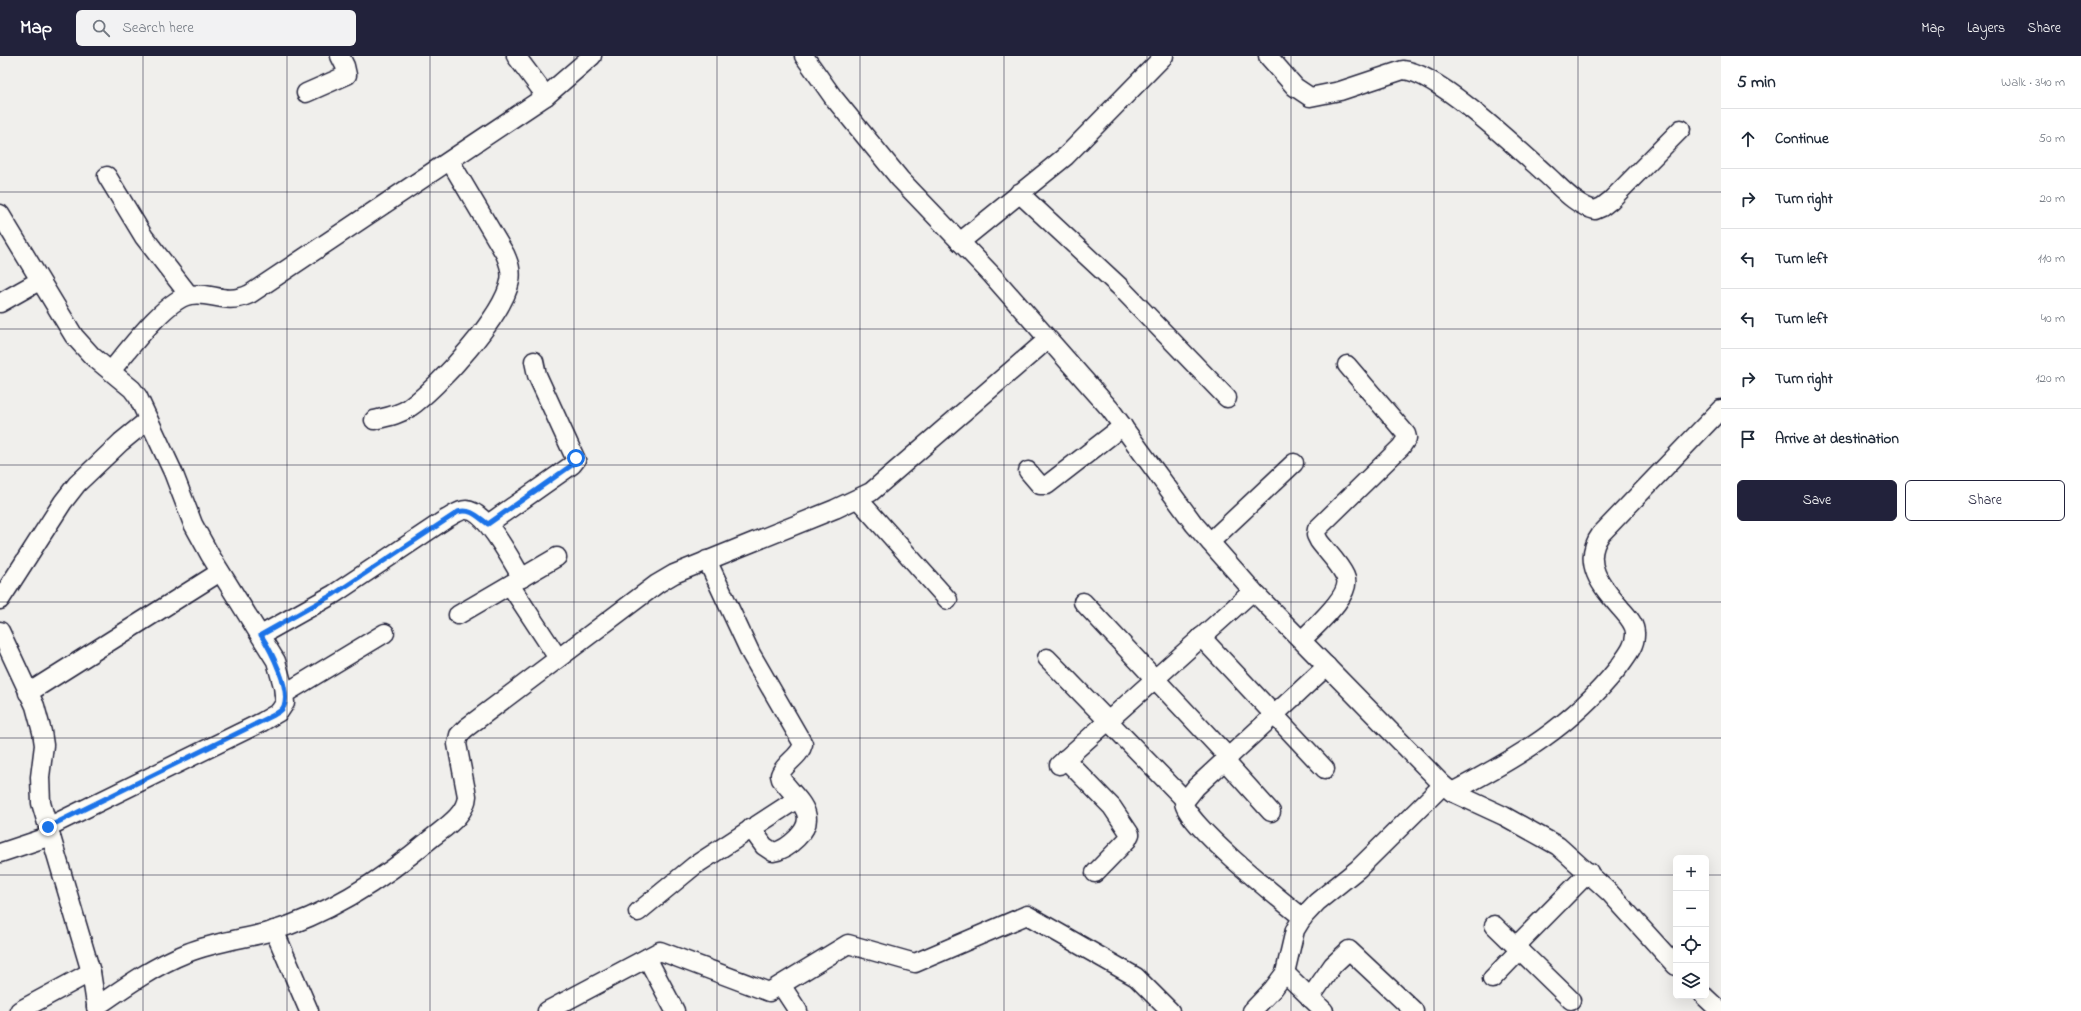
<!DOCTYPE html>
<meta charset="utf-8">
<style>
body{margin:0;font-family:"Indie Flower",sans-serif;background:#f2f2f3;color:#1f2937}
.controls{position:absolute;right:12px;bottom:12px;display:grid;overflow:hidden;border-radius:6px;box-shadow:0 4px 16px #0002}
.controls button{width:36px;height:36px;display:grid;place-items:center;padding:0;border:0;border-bottom:1px solid #e0e1e3;background:#fff;color:#1f2937;font:20px sans-serif}
.stop{position:absolute;width:12px;height:12px;margin:-9px;border:3px solid #1a73e8;border-radius:50%;background:#fff}
.stop.end{background:#1a73e8;border-color:#fff;box-shadow:0 1px 4px #0008}
.list{margin:0;padding:0;list-style:none}
h2{display:flex;justify-content:space-between;align-items:center;height:52px;margin:0;padding:0 16px;font-size:17px}
h2 small{font-size:13px;font-weight:400;color:#747a83}
.list li{display:grid;grid-template-columns:26px 1fr auto;gap:12px;align-items:center;box-sizing:border-box;height:60px;padding:0 16px;border-top:1px solid #e0e1e3}
.list b{display:block;font-size:15px;white-space:nowrap}
.list em{font-size:13px;font-style:normal;color:#747a83}
.actions{display:flex;gap:8px;padding:12px 16px}
.actions a{flex:1;padding:9px 0;border:1px solid #22223b;border-radius:6px;text-align:center;font-size:14px;color:#22223b}
.actions .main{background:#22223b;color:#fff}
.icon{flex:none;width:22px;height:22px;fill:none;stroke:currentColor;stroke-width:2;stroke-linecap:round;stroke-linejoin:round}
.map{position:relative;flex:none;width:1721px;height:955px;overflow:hidden}
header{display:flex;align-items:center;gap:24px;box-sizing:border-box;height:56px;padding:0 20px;background:#22223b;color:#fff}
header strong{font-size:19px}
nav{display:flex;gap:22px;margin-inline-start:auto;font-size:14px}
.search{width:280px;height:36px;background:#f2f2f3;display:flex;align-items:center;gap:10px;box-sizing:border-box;padding:0 14px;border-radius:6px;color:#747a83;font-size:15px}
main{display:flex}
aside{flex:1;background:#fff}
.map>svg:first-child{display:block}
</style>
<header>
<strong>Map</strong>
<div class="search"><svg class="icon" aria-label="search" viewBox="0 0 24 24"><circle cx="10" cy="10" r="6"/><path d="M15 15l6 6"/></svg>Search here</div>
<nav><a>Map</a><a>Layers</a><a>Share</a></nav>
</header>
<main>
<div class="map">
<svg width="1721" height="955" viewBox="0 0 1721 955">
<rect width="100%" height="100%" fill="#f0efec"/>
<filter id="ink" filterUnits="userSpaceOnUse"><feTurbulence type="fractalNoise" baseFrequency=".025" numOctaves="2"/><feDisplacementMap in="SourceGraphic" scale="8" xChannelSelector="R" yChannelSelector="G"/><feConvolveMatrix kernelMatrix="1 2 1 2 8 2 1 2 1" color-interpolation-filters="sRGB"/></filter>
<g filter="url(#ink)">
<g fill="none" stroke-linecap="round" stroke-linejoin="round">
<defs>
<g id="minor">
<polyline points="516,0 546,40"/>
<polyline points="804,0 833,41 900,123 991,218 1110,353 1194,468 1253,535 1443,729 1452,736 1504,760 1558,790 1610,837 1676,910"/>
<path d="M1268 0 1295 31 1310 41 1340 35 1403 14C1438 16 1521 96 1549 121 1562 133 1577 150 1595 154L1602 151 1611 144 1681 73"/>
<polyline points="306,37 347,19 345,10 340,0"/>
<polyline points="107,120 144,181 189,239"/>
<polyline points="1019,137 1120,231 1227,342"/>
<polyline points="0,158 74,280 92,300 132,333 138,341 173,416 193,468 210,499 276,605 283,630 285,647 279,656 262,666 48,771"/>
<polyline points="960,186 1066,100 1164,0"/>
<polyline points="0,247 39,225"/>
<path d="M111 315C127 296 166 243 190 239 212 235 224 250 250 238L546 40 592 0"/>
<path d="M374 364C386 361 399 359 409 352 438 332 504 259 510 225 512 215 509 207 505 198L450 105"/>
<polyline points="1028,415 1040,429 1047,429 1123,370"/>
<polyline points="858,443 948,544"/>
<polyline points="488,468 572,409 576,404 537,319 534,305"/>
<polyline points="1210,486 1294,407"/>
<path d="M707 504 751 598 803 688C800 701 784 707 780 719L781 723C796 743 821 759 797 782 790 789 782 795 773 796L764 790 751 772"/>
<polyline points="510,529 558,602"/>
<polyline points="0,544 63,446 77,428 121,386 148,364"/>
<polyline points="1083,546 1229,702"/>
<polyline points="458,559 557,501"/>
<polyline points="0,575 35,650 42,676 44,689 40,721 41,747 91,916 97,955"/>
<path d="M261 579 334 538 446 463C452 460 459 454 466 454 486 454 512 506 522 522"/>
<polyline points="1201,581 1325,713"/>
<path d="M1302 584C1314 571 1354 538 1345 520 1339 507 1327 496 1319 485L1316 479 1317 473 1401 391 1407 382 1406 378 1347 309"/>
<polyline points="1047,602 1185,744"/>
<polyline points="28,637 220,516"/>
<polyline points="284,638 385,577"/>
<polyline points="1065,703 1112,751 1130,778 1127,784 1095,817"/>
<polyline points="1225,705 1271,756"/>
<polyline points="1059,709 1253,535"/>
<path d="M1452 736C1517 702 1572 670 1618 612 1625 602 1636 590 1635 577 1635 568 1628 561 1622 554 1603 532 1580 507 1601 478L1721 353"/>
<polyline points="0,797 51,780"/>
<polyline points="638,856 694,810 797,743"/>
<path d="M1303 862C1282 845 1184 767 1184 746L1196 731 1327 610"/>
<polyline points="1494,869 1571,944"/>
<polyline points="274,874 309,955"/>
<polyline points="647,902 675,955"/>
<polyline points="1285,917 1324,955"/>
<polyline points="1492,923 1517,897 1520,886 1589,816"/>
<polyline points="781,929 798,955"/>
<polyline points="1704,940 1720,955"/>
<polyline points="1310,942 1333,909 1349,894 1414,955"/>
<path d="M96 951C126 930 154 910 187 897 214 886 242 883 269 876 330 858 386 821 433 781 447 770 466 758 467 740L457 688 459 679 466 672 657 528 674 518 835 453 871 436 1047 284"/>
<polyline points="19,955 91,916"/>
<polyline points="547,955 660,895 769,936 848,888 915,907 1027,859 1136,921 1170,955"/>
<polyline points="1252,955 1273,933 1285,917 1295,874 1303,861 1317,846 1358,813 1443,729"/>
</g>
</defs>
<use href="#minor" stroke="#22223b" stroke-width="21"/>
<use href="#minor" stroke="#fdfcf7" stroke-width="18"/>
</g>
</g>
<g fill="none" stroke-linecap="round" stroke-linejoin="round" filter="url(#ink)">
<path stroke="#1a73e8" stroke-width="5" d="M48 771 274 659C277 657 281 655 283 652 293 636 270 593 261 579L334 538 458 456C471 452 478 461 488 468L572 409 575 407 576 402"/>
</g>
<path fill="none" stroke="#22223b" stroke-width="1" stroke-opacity="0.55" d="M143 0V955M287 0V955M430 0V955M574 0V955M717 0V955M860 0V955M1004 0V955M1147 0V955M1291 0V955M1434 0V955M1578 0V955M0 136H1721M0 273H1721M0 409H1721M0 546H1721M0 682H1721M0 819H1676M1706 819H1721"/>
</svg>
<div class="controls">
<button>+</button>
<button>−</button>
<button><svg class="icon" aria-label="locate" viewBox="0 0 24 24"><circle cx="12" cy="12" r="6"/><path d="M12 2v4M12 18v4M2 12h4M18 12h4"/></svg></button>
<button><svg class="icon" aria-label="layers" viewBox="0 0 24 24"><path d="M12 4l9 5-9 5-9-5zM3 14l9 5 9-5"/></svg></button>
</div>
<div class="stop" style="left:576px;top:402px"></div>
<div class="stop end" style="left:48px;top:771px"></div>
</div>
<aside>
<h2>5 min<small>Walk · 340 m</small></h2>
<ul class="list">
<li><svg class="icon" aria-label="ahead" viewBox="0 0 24 24"><path d="M12 20V5M6 11l6-6 6 6"/></svg><div><b>Continue</b></div><em>50 m</em></li>
<li><svg class="icon" aria-label="right" viewBox="0 0 24 24"><path d="M7 20v-9h11M14 6l5 5-5 5"/></svg><div><b>Turn right</b></div><em>20 m</em></li>
<li><svg class="icon" aria-label="left" viewBox="0 0 24 24"><path d="M17 20v-9H6M10 6l-5 5 5 5"/></svg><div><b>Turn left</b></div><em>110 m</em></li>
<li><svg class="icon" aria-label="left" viewBox="0 0 24 24"><path d="M17 20v-9H6M10 6l-5 5 5 5"/></svg><div><b>Turn left</b></div><em>40 m</em></li>
<li><svg class="icon" aria-label="right" viewBox="0 0 24 24"><path d="M7 20v-9h11M14 6l5 5-5 5"/></svg><div><b>Turn right</b></div><em>120 m</em></li>
<li><svg class="icon" aria-label="arrive" viewBox="0 0 24 24"><path d="M6 21V4h12l-3 4 3 4H6"/></svg><div><b>Arrive at destination</b></div></li>
</ul>
<div class="actions"><a class="main">Save</a><a>Share</a></div>
</aside>
</main>
